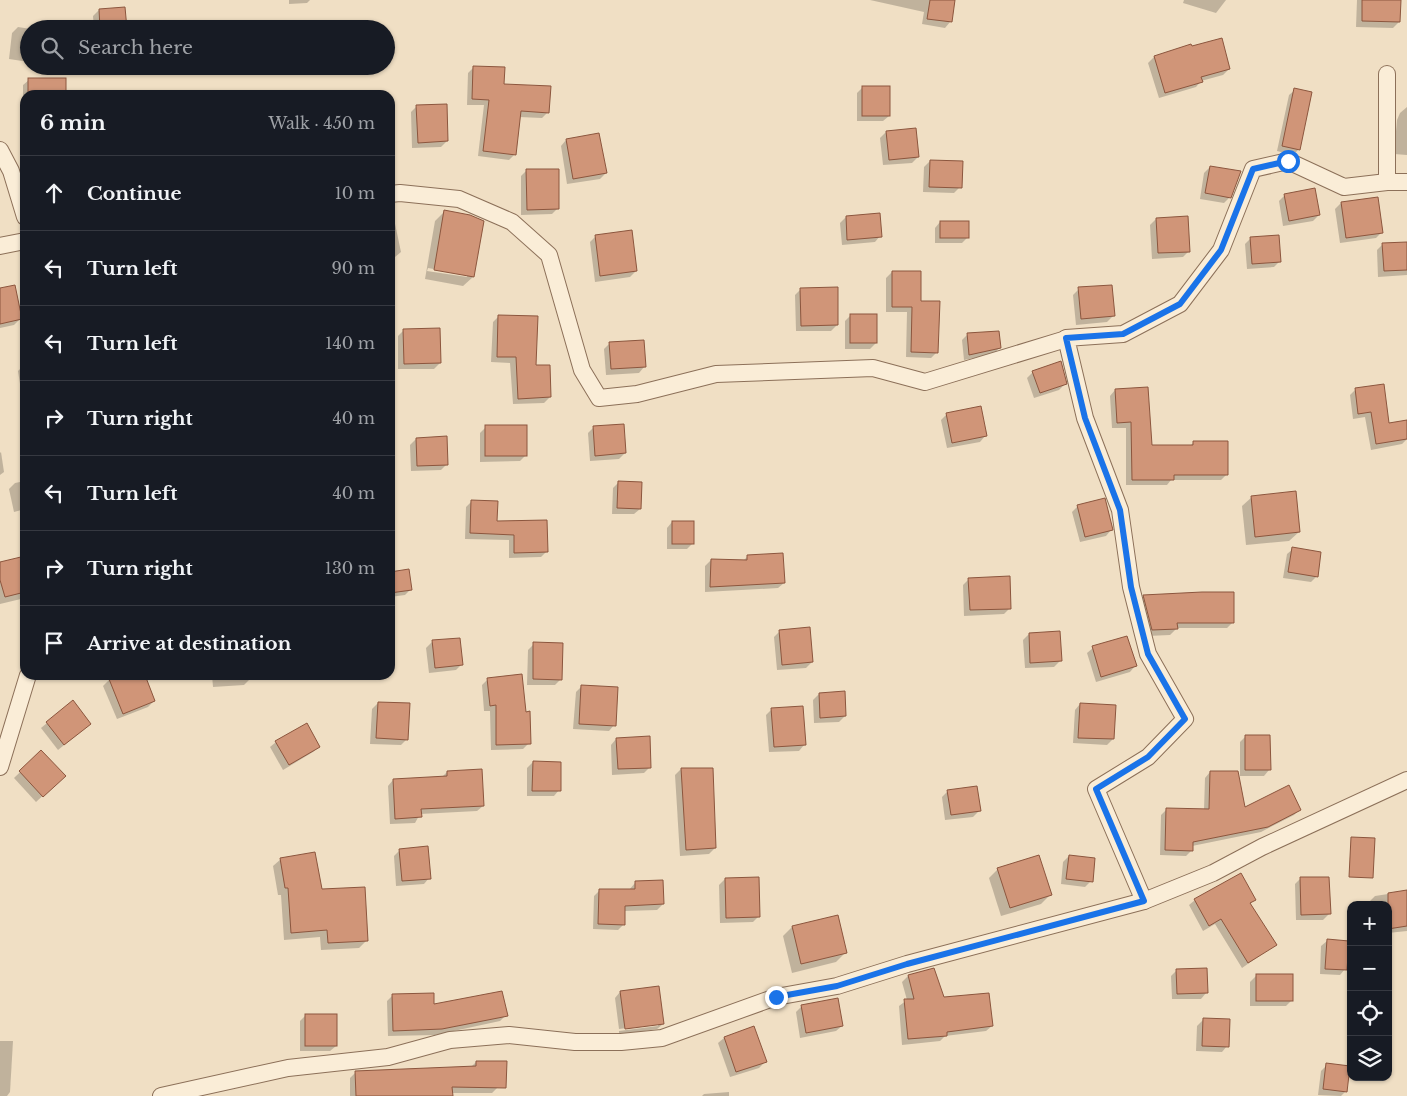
<!DOCTYPE html>
<meta charset="utf-8">
<style>
body{margin:0;font-family:"Libre Baskerville",serif;background:#242831;color:#f1f3f6}
.controls{position:absolute;right:15px;bottom:15px;display:grid;overflow:hidden;border-radius:10px;box-shadow:0 1px 4px #0004}
.controls button{width:45px;height:45px;display:grid;place-items:center;padding:0;border:0;border-bottom:1px solid #363941;background:#171b24;color:#f1f3f6;font:25px sans-serif}
.stop{position:absolute;width:15px;height:15px;margin:-11px;border:4px solid #1a73e8;border-radius:50%;background:#fff}
.stop.end{background:#1a73e8;border-color:#fff;box-shadow:0 1px 5px #0008}
.list{margin:0;padding:0;list-style:none}
h2{display:flex;justify-content:space-between;align-items:center;height:65px;margin:0;padding:0 20px;font-size:21px}
h2 small{font-size:16px;font-weight:400;color:#9ea1a6}
.list li{display:grid;grid-template-columns:32px 1fr auto;gap:15px;align-items:center;box-sizing:border-box;height:75px;padding:0 20px;border-top:1px solid #363941}
.list b{display:block;font-size:19px;white-space:nowrap}
.list em{font-size:16px;font-style:normal;color:#9ea1a6}
.icon{flex:none;width:28px;height:28px;fill:none;stroke:currentColor;stroke-width:2;stroke-linecap:round;stroke-linejoin:round}
.map{position:relative;flex:none;width:1407px;height:1096px;overflow:hidden}
.search{position:absolute;background:#171b24;box-shadow:0 1px 4px #0004;left:20px;top:20px;width:375px;height:55px;display:flex;align-items:center;gap:12px;box-sizing:border-box;padding:0 18px;border-radius:28px;color:#9ea1a6;font-size:19px}
.panel{position:absolute;background:#171b24;box-shadow:0 1px 4px #0004;left:20px;top:90px;width:375px;height:590px;border-radius:15px}
.map>svg:first-child{display:block}
</style>
<div class="map">
<svg width="1407" height="1096" viewBox="0 0 1407 1096">
<rect width="100%" height="100%" fill="#f0dfc4"/>
<g fill="#0003" fill-rule="evenodd">
<polygon points="289,0 310,0 307,3 289,4"/>
<polygon points="870,0 954,0 950,22 945,28 922,24 924,12"/>
<polygon points="1184,0 1226,0 1216,13 1183,3"/>
<polygon points="1357,0 1400,0 1399,22 1393,28 1356,27"/>
<polygon points="99,10 126,29 94,29 93,16"/>
<polygon points="18,27 31,29 29,29 29,62 9,59 12,33"/>
<polygon points="1154,57 1229,69 1223,75 1201,81 1196,87 1159,98 1148,63"/>
<polygon points="474,67 548,112 542,118 519,117 515,154 509,160 478,156 484,105 467,105 468,73"/>
<polygon points="29,80 65,95 25,95 25,111 23,111 23,85"/>
<polygon points="863,87 889,116 883,121 857,121 857,93"/>
<polygon points="1295,90 1299,149 1293,155 1277,151 1289,95"/>
<polygon points="178,91 178,95 153,95 156,92"/>
<polygon points="288,93 288,95 261,95"/>
<polygon points="335,93 370,93 370,95 333,95"/>
<polygon points="417,106 447,141 441,147 412,148 411,112"/>
<polygon points="1407,107 1407,155 1394,154 1397,120 1400,113"/>
<polygon points="886,132 918,157 912,163 883,165 880,138"/>
<polygon points="566,140 606,173 600,179 567,184 561,146"/>
<polygon points="930,161 960,187 954,193 923,192 924,167"/>
<polygon points="1210,167 1230,197 1224,203 1200,199 1204,173"/>
<polygon points="527,170 558,208 552,214 521,215 521,176"/>
<polygon points="1285,195 1319,215 1313,221 1283,226 1279,201"/>
<polygon points="1377,199 1382,232 1376,238 1340,243 1335,209 1341,203"/>
<path d="M444 212 473 277 463 286 425 279 435 221ZM428 268 467 275V277L427 271Z"/>
<polygon points="846,217 880,236 875,242 842,245 840,223"/>
<polygon points="390,219 394,219 401,252 395,257 390,258"/>
<polygon points="1156,219 1189,251 1183,257 1152,259 1150,225"/>
<polygon points="940,222 968,237 962,243 935,243 935,228"/>
<polygon points="596,236 636,271 630,277 595,282 590,242"/>
<polygon points="1251,238 1280,261 1274,267 1247,269 1245,244"/>
<polygon points="1407,243 1407,275 1378,277 1377,250 1383,244"/>
<polygon points="892,272 919,302 937,352 931,358 906,357 907,312 886,312 886,278"/>
<polygon points="801,289 837,325 831,331 796,331 795,295"/>
<polygon points="1079,289 1113,316 1107,322 1076,325 1073,295"/>
<polygon points="0,309 20,319 14,325 0,328"/>
<polygon points="851,315 876,343 870,349 845,349 845,321"/>
<polygon points="499,316 535,367 550,397 544,403 513,404 510,363 491,362 493,322"/>
<polygon points="404,330 440,363 434,369 398,369 398,336"/>
<polygon points="968,334 999,348 994,354 964,360 962,340"/>
<polygon points="610,343 644,367 639,373 606,375 604,349"/>
<polygon points="24,365 25,390 21,390 18,371"/>
<polygon points="1033,372 1065,384 1059,390 1034,398 1027,378"/>
<polygon points="1356,389 1388,425 1407,432 1407,439 1402,444 1371,450 1365,417 1353,419 1350,395"/>
<polygon points="1115,390 1151,447 1190,446 1193,443 1227,474 1221,480 1171,480 1167,485 1126,485 1126,428 1112,428 1110,396"/>
<polygon points="947,414 985,436 980,442 947,448 941,420"/>
<polygon points="486,427 526,455 520,461 480,462 480,433"/>
<polygon points="594,427 625,453 619,459 590,461 588,433"/>
<polygon points="416,439 447,464 441,470 411,471 410,445"/>
<polygon points="1,452 4,472 0,475 0,453"/>
<polygon points="25,481 25,509 14,512 9,489 15,483"/>
<polygon points="619,482 640,509 634,514 612,514 613,488"/>
<polygon points="1252,497 1299,532 1289,541 1246,545 1242,506"/>
<polygon points="472,501 496,522 547,551 541,557 509,558 509,540 465,539 466,507"/>
<polygon points="1078,506 1111,530 1106,536 1080,542 1072,512"/>
<polygon points="672,522 693,543 687,549 667,549 667,528"/>
<polygon points="1293,549 1316,577 1311,582 1283,578 1287,554"/>
<polygon points="25,557 25,598 0,604 0,564"/>
<polygon points="747,557 784,583 778,588 705,592 705,566 711,560 743,561"/>
<polygon points="390,573 411,589 405,595 390,597"/>
<polygon points="969,579 1010,608 1004,614 964,616 963,585"/>
<polygon points="1144,596 1233,622 1227,628 1177,628 1170,635 1147,636 1138,602"/>
<polygon points="780,631 812,662 806,668 777,670 774,637"/>
<polygon points="1029,634 1060,661 1054,667 1025,668 1023,640"/>
<polygon points="432,642 462,664 456,670 429,673 426,648"/>
<polygon points="534,644 561,679 555,685 527,685 528,650"/>
<polygon points="1093,648 1135,666 1130,672 1096,682 1087,653"/>
<polygon points="123,675 143,675 154,701 148,707 117,719 103,686 109,680"/>
<polygon points="212,675 249,675 250,679 244,685 213,687"/>
<polygon points="488,679 525,713 529,743 523,749 491,750 490,711 484,711 482,685"/>
<polygon points="582,686 614,725 609,731 573,729 576,692"/>
<polygon points="819,694 845,716 839,722 814,723 813,700"/>
<polygon points="378,703 407,739 401,745 370,744 372,709"/>
<polygon points="1080,704 1113,739 1107,745 1073,743 1075,710"/>
<polygon points="772,709 804,745 799,751 769,752 766,715"/>
<polygon points="47,723 90,724 58,750 41,728"/>
<polygon points="1246,736 1269,770 1264,776 1240,776 1240,742"/>
<polygon points="616,739 650,767 644,773 612,775 611,745"/>
<polygon points="276,742 319,747 313,752 283,770 270,747"/>
<polygon points="41,752 64,776 36,802 14,778"/>
<polygon points="533,762 559,790 554,796 527,796 527,768"/>
<polygon points="681,769 715,848 709,854 680,856 675,775"/>
<polygon points="447,772 483,806 477,811 420,814 415,823 390,824 388,786 393,780 442,777"/>
<polygon points="1210,772 1244,809 1300,809 1294,815 1261,832 1192,846 1192,850 1186,856 1160,855 1161,815 1166,810 1204,810 1205,778"/>
<polygon points="948,791 979,811 973,817 945,820 942,797"/>
<polygon points="400,850 429,878 424,884 396,886 394,856"/>
<polygon points="1069,856 1091,881 1085,887 1061,884 1063,862"/>
<polygon points="281,859 320,891 366,941 359,948 321,950 320,937 284,940 281,895 278,895 273,866"/>
<polygon points="998,869 1050,895 1041,904 1001,916 989,878"/>
<polygon points="1301,878 1329,914 1323,920 1296,920 1295,884"/>
<polygon points="725,879 759,916 753,922 720,923 719,885"/>
<polygon points="635,883 663,904 657,910 624,911 624,924 618,930 593,929 594,896 600,890 629,890"/>
<polygon points="1407,891 1407,931 1388,933 1388,905 1370,905 1369,902 1375,896"/>
<polygon points="1195,900 1254,900 1250,904 1275,945 1242,968 1215,924 1203,931 1189,905"/>
<polygon points="792,927 845,953 836,962 792,973 783,936"/>
<polygon points="1327,941 1345,969 1340,975 1320,974 1321,946"/>
<polygon points="1177,970 1206,993 1201,999 1172,999 1171,976"/>
<polygon points="908,976 941,997 992,1026 986,1031 945,1036 940,1041 902,1045 899,1006 907,1000 902,982"/>
<polygon points="1256,976 1292,1000 1286,1006 1250,1006 1250,982"/>
<polygon points="620,992 663,1024 657,1029 619,1035 619,1031 658,1026 658,1024 619,1029 615,998"/>
<polygon points="393,995 433,1006 506,1015 500,1021 435,1035 388,1036 387,1001"/>
<polygon points="802,1006 842,1026 836,1031 800,1038 796,1012"/>
<polygon points="306,1015 336,1046 330,1051 300,1051 300,1021"/>
<polygon points="1203,1020 1227,1046 1222,1052 1196,1051 1197,1026"/>
<polygon points="724,1038 765,1062 759,1068 730,1077 718,1043"/>
<polygon points="0,1041 13,1041 10,1092 7,1096 0,1096"/>
<polygon points="476,1062 498,1087 492,1093 452,1093 452,1096 350,1096 350,1078 356,1072 471,1067"/>
<polygon points="1327,1065 1346,1091 1341,1096 1318,1095 1321,1071"/>
<polygon points="729,1092 729,1096 702,1096 704,1094"/>
</g>
<g fill="#d09578" stroke="#8c563e">
<polygon points="930,0 955,0 952,22 927,19"/>
<polygon points="1362,0 1401,0 1400,22 1362,21"/>
<polygon points="125,7 127,29 100,29 99,9"/>
<polygon points="1222,38 1230,69 1201,77 1203,82 1165,93 1154,56 1191,44 1192,46"/>
<polygon points="473,66 505,67 504,84 551,86 549,113 521,111 516,155 483,151 489,100 472,99"/>
<rect x="28" y="78" width="38" height="17"/>
<rect x="862" y="86" width="28" height="30"/>
<polygon points="1294,88 1312,92 1300,150 1282,146"/>
<polygon points="447,104 448,141 418,143 416,105"/>
<polygon points="916,128 919,157 889,160 886,131"/>
<polygon points="599,133 607,173 573,179 566,139"/>
<polygon points="930,160 963,161 962,188 929,187"/>
<polygon points="1210,166 1241,171 1231,198 1205,193"/>
<polygon points="526,169 559,169 559,209 527,210"/>
<polygon points="1315,188 1320,215 1289,221 1284,194"/>
<polygon points="1378,197 1383,233 1346,238 1341,202"/>
<polygon points="444,210 470,215 484,221 474,277 434,270"/>
<polygon points="880,213 882,237 847,240 846,216"/>
<polygon points="1188,216 1190,252 1158,253 1156,218"/>
<rect x="940" y="221" width="29" height="17"/>
<polygon points="632,230 637,271 600,276 595,235"/>
<polygon points="1279,235 1281,262 1252,264 1250,237"/>
<polygon points="1407,242 1407,270 1384,271 1382,243"/>
<polygon points="892,271 921,271 921,301 940,301 938,353 911,352 912,307 892,307"/>
<polygon points="15,285 22,319 0,324 0,288"/>
<polygon points="1112,285 1115,316 1081,319 1078,287"/>
<polygon points="838,287 838,325 801,326 800,288"/>
<rect x="850" y="314" width="27" height="29"/>
<polygon points="498,315 538,316 536,365 550,365 551,397 518,399 516,357 497,357"/>
<polygon points="440,328 441,363 404,364 403,329"/>
<polygon points="999,331 1001,348 969,355 967,333"/>
<polygon points="644,340 646,367 611,369 609,342"/>
<polygon points="1061,361 1067,384 1040,393 1032,371"/>
<polygon points="1384,384 1389,423 1407,420 1407,439 1376,444 1371,412 1358,414 1355,388"/>
<polygon points="1148,387 1152,445 1193,445 1193,441 1228,441 1228,475 1174,475 1174,480 1132,480 1131,422 1117,423 1115,389"/>
<polygon points="981,406 987,436 952,443 946,413"/>
<polygon points="624,424 626,453 595,456 593,426"/>
<rect x="485" y="425" width="42" height="31"/>
<polygon points="447,436 448,465 417,466 416,438"/>
<polygon points="618,481 642,482 641,509 617,508"/>
<polygon points="1296,491 1300,532 1255,537 1251,496"/>
<polygon points="1105,498 1113,530 1085,537 1077,505"/>
<polygon points="471,500 498,501 497,521 547,520 548,552 514,553 514,535 470,533"/>
<rect x="672" y="521" width="22" height="23"/>
<polygon points="1292,547 1321,552 1318,577 1288,572"/>
<polygon points="783,553 785,583 710,587 711,559 747,560 747,555"/>
<polygon points="25,556 25,592 5,597 0,580 0,562"/>
<polygon points="409,569 412,590 390,593 390,572"/>
<polygon points="1010,576 1011,609 970,610 968,578"/>
<polygon points="1202,592 1234,592 1234,623 1177,623 1178,629 1152,630 1143,595"/>
<polygon points="810,627 813,662 782,665 779,630"/>
<polygon points="1060,631 1062,661 1030,663 1029,633"/>
<polygon points="1127,636 1137,666 1101,677 1092,646"/>
<polygon points="460,638 463,665 435,668 432,640"/>
<polygon points="533,642 563,643 562,680 533,679"/>
<polygon points="522,674 526,712 530,711 531,744 496,745 496,705 490,706 487,678"/>
<polygon points="119,675 145,675 155,701 123,714 109,679"/>
<polygon points="581,685 618,687 616,726 579,724"/>
<polygon points="845,691 846,716 820,718 819,693"/>
<polygon points="73,700 91,724 64,745 46,722"/>
<polygon points="378,702 410,703 408,740 376,738"/>
<polygon points="1080,703 1116,705 1114,739 1078,738"/>
<polygon points="803,706 806,745 774,747 771,708"/>
<polygon points="307,723 320,747 289,765 275,741"/>
<polygon points="1245,735 1270,735 1271,770 1245,770"/>
<polygon points="650,736 651,768 618,769 616,738"/>
<polygon points="41,750 66,776 43,797 19,771"/>
<polygon points="533,761 561,762 561,791 532,791"/>
<polygon points="681,768 713,768 716,848 686,850"/>
<polygon points="482,769 484,806 421,809 422,817 395,819 393,779 447,776 447,771"/>
<polygon points="1210,771 1238,771 1245,807 1289,785 1301,810 1268,827 1193,842 1193,851 1165,850 1166,808 1209,809"/>
<polygon points="977,786 981,811 951,815 947,790"/>
<polygon points="1351,837 1375,838 1373,878 1349,877"/>
<polygon points="428,846 431,879 402,881 399,849"/>
<polygon points="315,852 322,889 365,887 368,941 328,943 327,930 291,933 288,888 285,888 280,858"/>
<polygon points="1039,855 1052,895 1010,908 997,868"/>
<polygon points="1069,855 1095,858 1093,882 1066,879"/>
<polygon points="1241,873 1256,900 1250,903 1277,945 1248,963 1221,919 1209,926 1194,899"/>
<polygon points="759,877 760,917 726,918 725,878"/>
<polygon points="1300,877 1329,877 1331,914 1301,915"/>
<polygon points="663,880 664,904 625,906 625,925 598,924 599,889 635,889 635,881"/>
<polygon points="1407,890 1407,926 1388,929 1388,893"/>
<polygon points="838,915 847,953 801,964 792,926"/>
<polygon points="1327,939 1349,941 1347,970 1325,969"/>
<polygon points="934,968 944,997 989,993 993,1026 947,1032 947,1036 908,1039 904,999 914,999 908,975"/>
<polygon points="1207,968 1208,993 1177,994 1176,969"/>
<rect x="1256" y="974" width="37" height="27"/>
<polygon points="659,986 664,1024 625,1029 620,991"/>
<polygon points="502,991 508,1016 442,1029 393,1031 392,994 434,993 434,1004"/>
<polygon points="838,998 843,1026 806,1033 801,1005"/>
<rect x="305" y="1014" width="32" height="32"/>
<polygon points="1203,1018 1230,1019 1229,1047 1202,1046"/>
<polygon points="754,1026 767,1062 736,1072 724,1037"/>
<polygon points="476,1061 507,1061 506,1088 452,1087 453,1096 356,1096 355,1071 476,1066"/>
<polygon points="1326,1063 1350,1066 1347,1092 1323,1089"/>
</g>
<g fill="none" stroke-linecap="round" stroke-linejoin="round">
<defs>
<g id="minor">
<polyline points="1387,74 1387,182"/>
<polyline points="0,150 11,171 25,217"/>
<polyline points="390,194 400,193 459,199 512,222 549,255 582,370 599,398 637,394 716,374 873,368 925,382 1066,339"/>
<polyline points="0,246 25,241"/>
<polyline points="0,767 28,675"/>
<polyline points="1144,901 1096,789 1148,757 1185,719 1148,654 1131,587 1120,510 1085,418 1066,338 1123,334 1180,304 1221,250 1253,169 1288,161 1344,187 1387,182 1407,182"/>
<polyline points="161,1096 288,1068 388,1057 450,1040 509,1035 575,1042 621,1042 662,1038 776,997 837,986 907,964 1144,901 1213,873 1262,847 1407,780"/>
</g>
</defs>
<use href="#minor" stroke="#8c7059" stroke-width="18"/>
<use href="#minor" stroke="#faedd7" stroke-width="16"/>
</g>
<g fill="none" stroke-linecap="round" stroke-linejoin="round">
<polyline stroke="#1a73e8" stroke-width="6" points="776,997 837,986 907,964 1144,901 1096,789 1148,757 1185,719 1148,654 1131,587 1120,510 1085,418 1066,338 1123,334 1180,304 1221,250 1253,169 1288,161"/>
</g>
</svg>
<div class="controls">
<button>+</button>
<button>−</button>
<button><svg class="icon" aria-label="locate" viewBox="0 0 24 24"><circle cx="12" cy="12" r="6"/><path d="M12 2v4M12 18v4M2 12h4M18 12h4"/></svg></button>
<button><svg class="icon" aria-label="layers" viewBox="0 0 24 24"><path d="M12 4l9 5-9 5-9-5zM3 14l9 5 9-5"/></svg></button>
</div>
<div class="stop" style="left:1288px;top:161px"></div>
<div class="stop end" style="left:776px;top:997px"></div>
<div class="search"><svg class="icon" aria-label="search" viewBox="0 0 24 24"><circle cx="10" cy="10" r="6"/><path d="M15 15l6 6"/></svg>Search here</div>
<section class="panel">
<h2>6 min<small>Walk · 450 m</small></h2>
<ul class="list">
<li><svg class="icon" aria-label="ahead" viewBox="0 0 24 24"><path d="M12 20V5M6 11l6-6 6 6"/></svg><div><b>Continue</b></div><em>10 m</em></li>
<li><svg class="icon" aria-label="left" viewBox="0 0 24 24"><path d="M17 20v-9H6M10 6l-5 5 5 5"/></svg><div><b>Turn left</b></div><em>90 m</em></li>
<li><svg class="icon" aria-label="left" viewBox="0 0 24 24"><path d="M17 20v-9H6M10 6l-5 5 5 5"/></svg><div><b>Turn left</b></div><em>140 m</em></li>
<li><svg class="icon" aria-label="right" viewBox="0 0 24 24"><path d="M7 20v-9h11M14 6l5 5-5 5"/></svg><div><b>Turn right</b></div><em>40 m</em></li>
<li><svg class="icon" aria-label="left" viewBox="0 0 24 24"><path d="M17 20v-9H6M10 6l-5 5 5 5"/></svg><div><b>Turn left</b></div><em>40 m</em></li>
<li><svg class="icon" aria-label="right" viewBox="0 0 24 24"><path d="M7 20v-9h11M14 6l5 5-5 5"/></svg><div><b>Turn right</b></div><em>130 m</em></li>
<li><svg class="icon" aria-label="arrive" viewBox="0 0 24 24"><path d="M6 21V4h12l-3 4 3 4H6"/></svg><div><b>Arrive at destination</b></div></li>
</ul>
</section>
</div>
